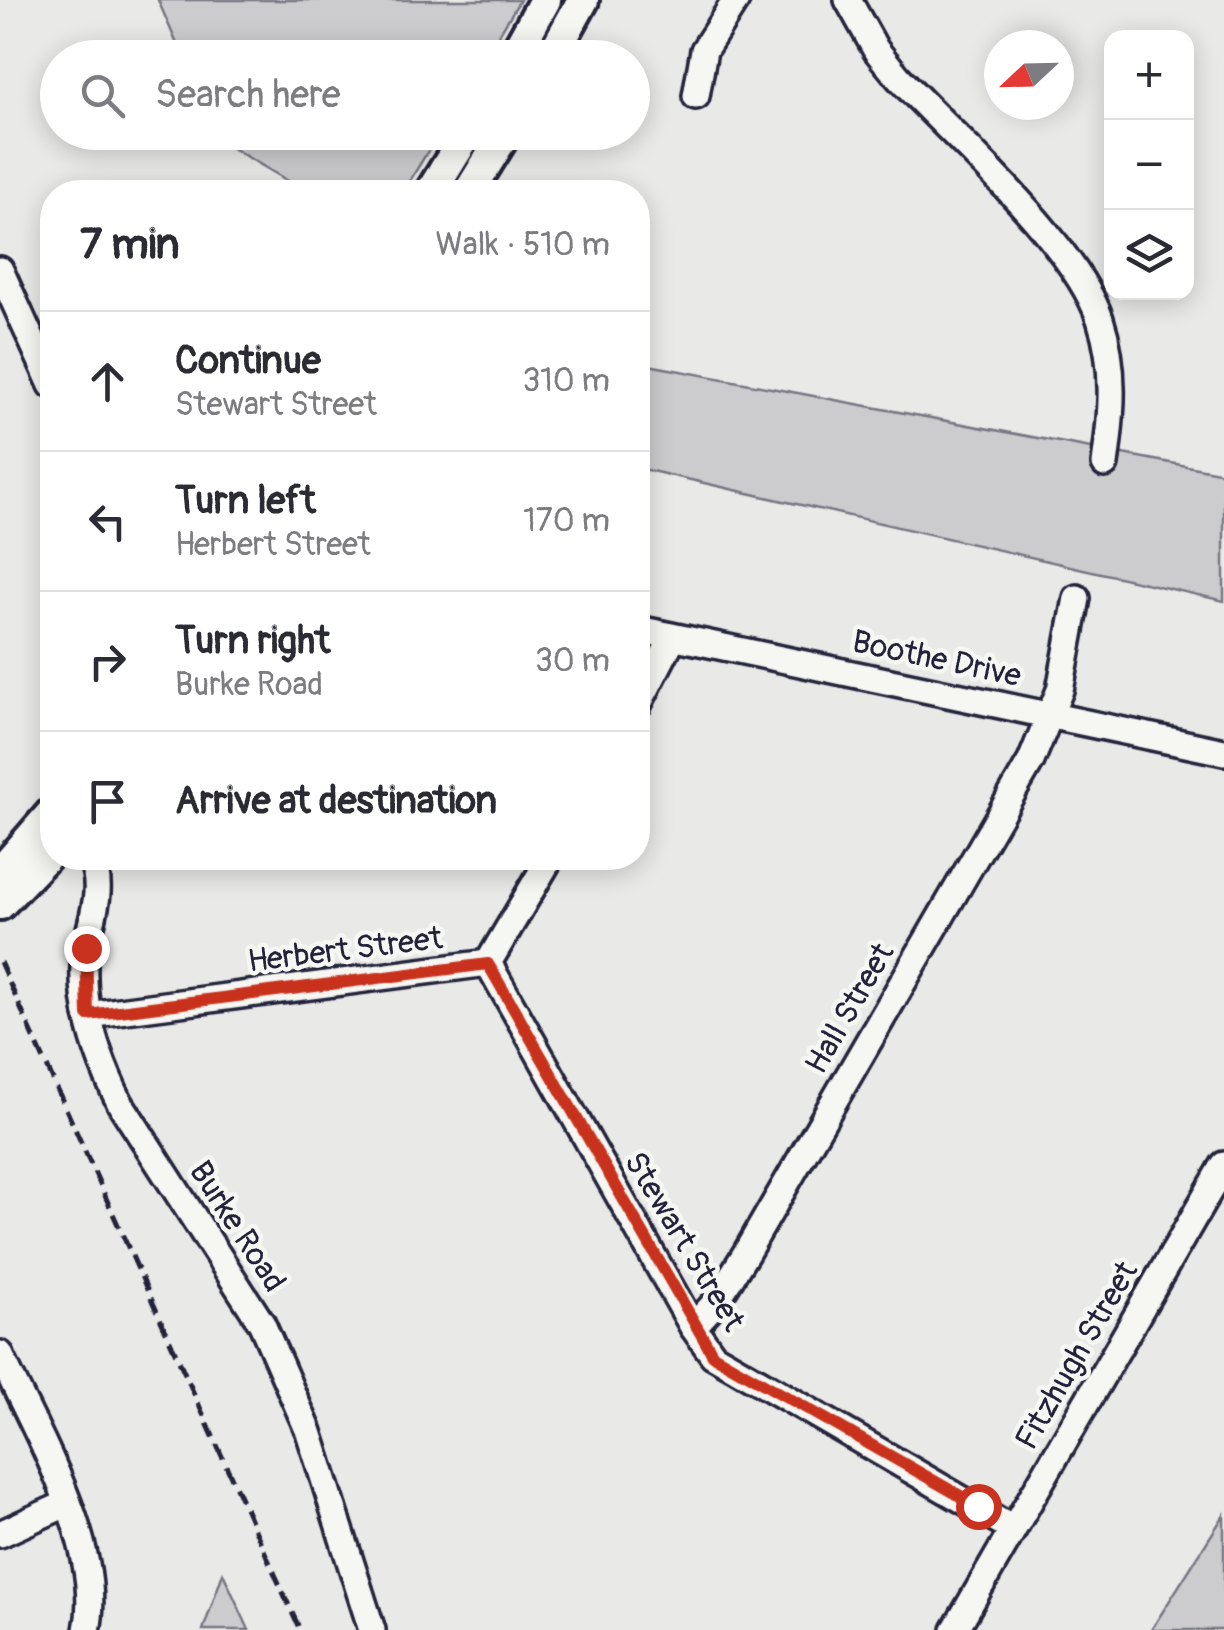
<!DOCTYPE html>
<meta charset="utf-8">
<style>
body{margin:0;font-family:Pangolin,sans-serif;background:#f7f7f7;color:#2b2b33}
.controls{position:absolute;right:30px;top:30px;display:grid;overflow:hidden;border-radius:20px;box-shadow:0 5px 25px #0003}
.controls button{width:90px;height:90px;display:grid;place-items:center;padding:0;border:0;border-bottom:2px solid #e1e1e2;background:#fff;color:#2b2b33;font:50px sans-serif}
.compass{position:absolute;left:984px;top:30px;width:90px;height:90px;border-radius:50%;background:#fff;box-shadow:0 5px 25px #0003;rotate:248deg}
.stop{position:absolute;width:30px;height:30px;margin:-22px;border:8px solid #c8321e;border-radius:50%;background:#fff}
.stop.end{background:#c8321e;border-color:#fff;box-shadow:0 2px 10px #0008}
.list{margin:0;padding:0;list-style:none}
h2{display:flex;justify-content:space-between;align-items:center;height:130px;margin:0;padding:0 40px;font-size:42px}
h2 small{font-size:32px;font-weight:400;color:#7c7c81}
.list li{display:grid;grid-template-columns:65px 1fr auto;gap:30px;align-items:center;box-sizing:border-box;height:140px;padding:0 40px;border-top:2px solid #e1e1e2}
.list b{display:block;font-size:38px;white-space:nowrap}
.list p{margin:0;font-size:32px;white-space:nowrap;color:#7c7c81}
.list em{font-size:32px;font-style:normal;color:#7c7c81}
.icon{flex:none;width:55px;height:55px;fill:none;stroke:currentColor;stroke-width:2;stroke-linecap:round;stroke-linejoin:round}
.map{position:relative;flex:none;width:1224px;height:1630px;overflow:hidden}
.search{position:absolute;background:#fff;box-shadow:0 5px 25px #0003;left:40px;top:40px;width:610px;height:110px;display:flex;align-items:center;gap:25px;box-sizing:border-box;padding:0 35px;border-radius:55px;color:#7c7c81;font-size:38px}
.panel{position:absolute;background:#fff;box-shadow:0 5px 25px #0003;left:40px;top:180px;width:610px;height:690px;border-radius:40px}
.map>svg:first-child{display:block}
</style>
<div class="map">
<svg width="1224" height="1630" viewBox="0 0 1224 1630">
<rect width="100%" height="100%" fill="#e9e9e7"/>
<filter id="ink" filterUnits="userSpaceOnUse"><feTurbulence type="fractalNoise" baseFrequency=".01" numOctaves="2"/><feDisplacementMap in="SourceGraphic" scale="20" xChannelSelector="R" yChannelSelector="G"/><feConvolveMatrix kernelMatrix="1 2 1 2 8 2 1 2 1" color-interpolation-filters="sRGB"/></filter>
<g filter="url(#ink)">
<g fill="#ccccce" stroke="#777784" stroke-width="2.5">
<polygon points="158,0 520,0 485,57 183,58"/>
<polygon points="216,133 439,133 403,192 307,192 220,141"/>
<polygon points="638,363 1224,473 1224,601 638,468"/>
<polygon points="1224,1515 1224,1630 1151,1630"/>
<polygon points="223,1573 249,1630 203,1630"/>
</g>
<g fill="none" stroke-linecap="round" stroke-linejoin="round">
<defs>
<g id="minor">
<path d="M848 0 876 50 898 77C956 139 1073 241 1100 319 1116 367 1112 414 1105 464"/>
<polyline points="696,96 704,50 736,0"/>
<polyline points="0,270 52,385"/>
<polyline points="638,629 1224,752"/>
<polyline points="638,705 672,639"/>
<path d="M91 858C108 896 85 927 84 966 82 1013 99 1061 120 1103L262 1324 309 1432 372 1630"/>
<polyline points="488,963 693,1327 713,1355 1013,1529"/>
<polyline points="488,963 550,858"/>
<polyline points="88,1015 488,963"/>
<polyline points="693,1327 715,1303 746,1253 1031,761 1060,690 1077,598"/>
<path d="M0 1354C34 1429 105 1548 87 1630"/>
<polyline points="0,1534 66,1504"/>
<polyline points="955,1630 1224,1165"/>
</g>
<g id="major">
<polyline points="513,58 545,0"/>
<polyline points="551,58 583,0"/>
<polyline points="431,192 468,132"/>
<polyline points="469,192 506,132"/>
<polyline points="0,873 52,813"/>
<polyline points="0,904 52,850"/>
</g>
</defs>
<use href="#minor" stroke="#22223b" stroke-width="32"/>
<use href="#major" stroke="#22223b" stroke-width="38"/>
<use href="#minor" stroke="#f6f6f2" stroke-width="25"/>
<use href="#major" stroke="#f6f6f2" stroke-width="30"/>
<polyline stroke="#22223b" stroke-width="5" stroke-dasharray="15 8" stroke-linecap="butt" points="0,962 300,1630"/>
</g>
</g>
<g fill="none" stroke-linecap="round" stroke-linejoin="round" filter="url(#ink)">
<polyline stroke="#c8321e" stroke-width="12" points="86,948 88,1015 488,964 713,1355 978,1506"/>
</g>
<g text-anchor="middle" stroke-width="9" stroke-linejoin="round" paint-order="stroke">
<g font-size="32" fill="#22223b" stroke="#f6f6f2">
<text transform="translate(937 658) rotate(12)" y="11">Boothe Drive</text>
<text transform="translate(345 949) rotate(-7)" y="11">Herbert Street</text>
<text transform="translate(849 1008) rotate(-60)" y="11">Hall Street</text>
<text transform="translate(238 1226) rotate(57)" y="11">Burke Road</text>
<text transform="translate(685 1241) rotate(59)" y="11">Stewart Street</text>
<text transform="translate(1076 1355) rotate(-60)" y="11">Fitzhugh Street</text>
</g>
</g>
</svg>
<div class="controls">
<button>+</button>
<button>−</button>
<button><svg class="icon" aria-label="layers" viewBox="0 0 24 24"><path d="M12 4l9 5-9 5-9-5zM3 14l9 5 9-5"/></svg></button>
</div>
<svg class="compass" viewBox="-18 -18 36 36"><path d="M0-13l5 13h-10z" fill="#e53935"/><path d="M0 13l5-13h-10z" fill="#7c7c81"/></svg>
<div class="stop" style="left:978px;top:1506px"></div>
<div class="stop end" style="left:86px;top:948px"></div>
<div class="search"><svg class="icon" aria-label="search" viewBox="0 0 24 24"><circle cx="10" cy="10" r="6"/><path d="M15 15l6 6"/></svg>Search here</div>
<section class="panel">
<h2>7 min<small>Walk · 510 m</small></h2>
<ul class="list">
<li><svg class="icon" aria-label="ahead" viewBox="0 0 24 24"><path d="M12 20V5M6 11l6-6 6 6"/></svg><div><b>Continue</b><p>Stewart Street</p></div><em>310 m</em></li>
<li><svg class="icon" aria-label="left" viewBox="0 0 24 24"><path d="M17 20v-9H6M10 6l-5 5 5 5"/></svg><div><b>Turn left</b><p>Herbert Street</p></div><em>170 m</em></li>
<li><svg class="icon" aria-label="right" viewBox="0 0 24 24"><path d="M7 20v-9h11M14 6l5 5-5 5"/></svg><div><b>Turn right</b><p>Burke Road</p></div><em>30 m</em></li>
<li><svg class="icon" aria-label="arrive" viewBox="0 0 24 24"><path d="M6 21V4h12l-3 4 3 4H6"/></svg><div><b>Arrive at destination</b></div></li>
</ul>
</section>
</div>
